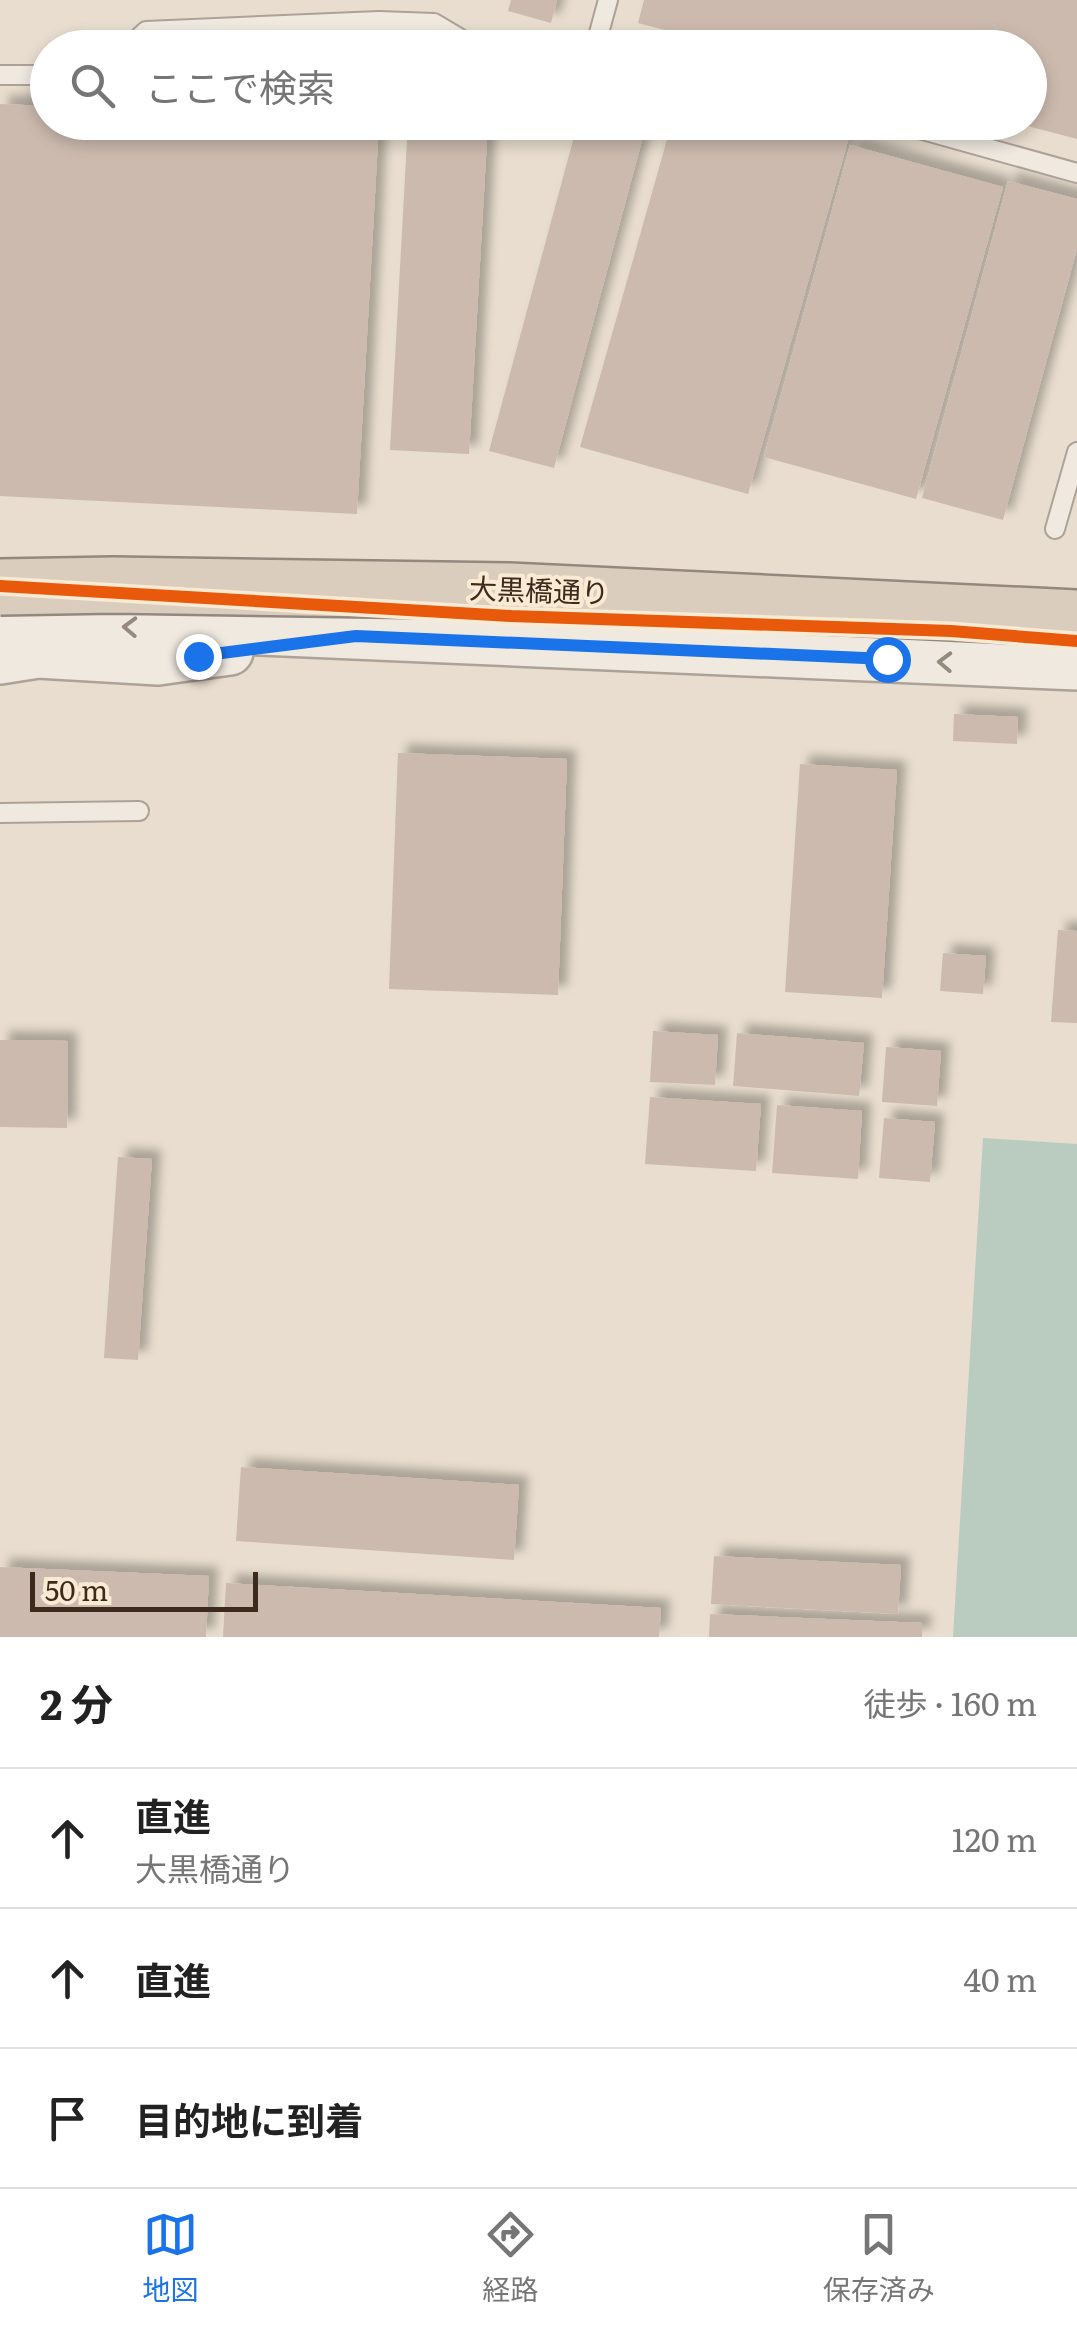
<!DOCTYPE html>
<html lang="ja">
<meta charset="utf-8">
<style>
body{margin:0;font-family:Literata,"Noto Sans JP",serif;background:#f6f6f6;color:#222}
.scale{position:absolute;left:30px;bottom:25px;width:228px;box-sizing:border-box;padding-left:10px;border:5px solid #3e291d;border-top:0;font-size:28px;line-height:35px;white-space:nowrap;color:#3e291d;-webkit-text-stroke:8px #f9ead3;paint-order:stroke}
.stop{position:absolute;width:30px;height:30px;margin:-22px;border:8px solid #1a73e8;border-radius:50%;background:#fff}
.stop.end{background:#1a73e8;border-color:#fff;box-shadow:0 2px 10px #0008}
.list{margin:0;padding:0;list-style:none}
h2{display:flex;justify-content:space-between;align-items:center;height:130px;margin:0;padding:0 40px;font-size:42px}
h2 small{font-size:32px;font-weight:400;color:#767676}
.list li{display:grid;grid-template-columns:65px 1fr auto;gap:30px;align-items:center;box-sizing:border-box;height:140px;padding:0 40px;border-top:2px solid #e0e0e0}
.list b{display:block;font-size:38px;white-space:nowrap}
.list p{margin:0;font-size:32px;white-space:nowrap;color:#767676}
.list em{font-size:32px;font-style:normal;color:#767676}
.icon{flex:none;width:55px;height:55px;fill:none;stroke:currentColor;stroke-width:2;stroke-linecap:round;stroke-linejoin:round}
.map{position:relative;flex:none;width:1077px;height:1637px;overflow:hidden}
.search{position:absolute;background:#fff;box-shadow:0 5px 15px #0003;left:30px;right:30px;top:30px;height:110px;display:flex;align-items:center;gap:25px;box-sizing:border-box;padding:0 35px;border-radius:55px;color:#767676;font-size:38px}
.sheet{height:550px;background:#fff}
nav{display:flex;justify-content:space-around;align-items:center;box-sizing:border-box;height:140px;border-top:2px solid #e0e0e0;background:#fff;font-size:28px;color:#767676}
nav a{display:grid;justify-items:center;gap:5px}
nav .on{color:#1a73e8}
.map>svg:first-child{display:block}
</style>
<div class="map">
<svg width="1077" height="1637" viewBox="0 0 1077 1637">
<defs>
<filter id="shadow"><feDropShadow dx="9" dy="-9" stdDeviation="5" flood-color="#0004"/></filter>
</defs>
<rect width="100%" height="100%" fill="#e8ddce"/>
<polygon fill="#b9ccbf" points="983,1138 1077,1144 1077,1637 953,1637"/>
<g fill="#ccbaae" filter="url(#shadow)">
<polygon points="511,0 557,0 551,23 508,11"/>
<polygon points="644,0 1077,0 1077,139 1020,124 1030,122 1030,48 732,48 638,23"/>
<polygon points="0,104 48,106 48,122 379,123 357,514 0,496"/>
<polygon points="408,122 488,122 469,454 390,450"/>
<polygon points="578,122 647,122 554,468 489,451"/>
<polygon points="672,122 798,122 849,137 748,494 580,447"/>
<polygon points="850,145 1003,187 916,499 764,457"/>
<polygon points="1008,181 1077,199 1077,249 1003,520 922,498"/>
<polygon points="954,714 1018,717 1017,744 953,741"/>
<polygon points="398,753 567,759 558,995 389,989"/>
<polygon points="800,764 897,770 882,998 785,992"/>
<polygon points="1058,930 1077,931 1077,1023 1051,1022"/>
<polygon points="943,953 986,956 983,994 940,991"/>
<polygon points="653,1031 718,1035 715,1085 650,1082"/>
<polygon points="737,1033 864,1043 859,1096 733,1086"/>
<polygon points="0,1040 68,1041 67,1128 0,1127"/>
<polygon points="886,1047 941,1051 937,1106 882,1102"/>
<polygon points="650,1097 761,1104 756,1171 645,1164"/>
<polygon points="777,1105 862,1111 858,1179 772,1173"/>
<polygon points="884,1118 935,1122 930,1182 879,1178"/>
<polygon points="118,1157 152,1159 138,1360 104,1358"/>
<polygon points="241,1467 519,1485 514,1560 236,1541"/>
<polygon points="714,1556 901,1565 898,1614 711,1604"/>
<polygon points="0,1567 209,1576 206,1637 0,1637"/>
<polygon points="226,1583 661,1608 659,1637 223,1637"/>
<polygon points="710,1614 922,1623 922,1637 709,1637"/>
</g>
<g fill="none" stroke-linecap="round" stroke-linejoin="round">
<defs>
<g id="service">
<polyline points="596,44 608,0"/>
<polyline points="128,48 146,31 379,21 434,23 476,48"/>
<polyline points="551,48 596,44 620,48"/>
<polyline points="0,75 48,75"/>
<polyline points="894,122 1077,173"/>
<polyline points="1055,529 1077,452"/>
<polyline points="0,813 139,811"/>
</g>
<g id="tertiary">
<polyline points="0,621 1077,667"/>
<polyline points="0,661 38,655 158,662 230,652"/>
</g>
</defs>
<use href="#service" stroke="#ada297" stroke-width="22"/>
<use href="#tertiary" stroke="#ada297" stroke-width="50"/>
<use href="#service" stroke="#efe9e0" stroke-width="18"/>
<use href="#tertiary" stroke="#efe9e0" stroke-width="45"/>
<defs>
<polyline id="motorway-bridge" points="0,587 113,585 509,591 1077,618"/>
</defs>
<use href="#motorway-bridge" stroke="#93887e" stroke-width="60" stroke-linecap="butt"/>
<use href="#motorway-bridge" stroke="#dbcdbe" stroke-width="55"/>
<defs>
<polyline id="cycleway" points="0,586 511,616 951,631 1077,641"/>
</defs>
<use href="#cycleway" stroke="#f9ead3" stroke-width="19"/>
<use href="#cycleway" stroke="#e8590c" stroke-width="12"/>
</g>
<defs><path id="oneway-chevron" d="M-2-3.5L2.5 0L-2 3.5" fill="none" stroke-width="1.6" stroke-linecap="round" stroke-linejoin="round" transform="scale(2.5)"/></defs>
<g stroke="#96897e">
<use href="#oneway-chevron" transform="translate(130 627) rotate(-178)"/>
<use href="#oneway-chevron" transform="translate(945 662) rotate(-178)"/>
</g>
<g fill="none" stroke-linecap="round" stroke-linejoin="round">
<polyline stroke="#1a73e8" stroke-width="12" points="198,656 356,636 887,659"/>
</g>
<g text-anchor="middle" stroke-width="8" stroke-linejoin="round" paint-order="stroke">
<g font-size="28" fill="#3e291d" stroke="#f9ead3">
<text transform="translate(539 591) rotate(2)" y="10">大黒橋通り</text>
</g>
</g>
</svg>
<div class="scale">50 m</div>
<div class="stop" style="left:887px;top:659px"></div>
<div class="stop end" style="left:198px;top:656px"></div>
<div class="search"><svg class="icon" aria-label="search" viewBox="0 0 24 24"><circle cx="10" cy="10" r="6"/><path d="M15 15l6 6"/></svg>ここで検索</div>
</div>
<section class="sheet">
<h2>2 分<small>徒歩 · 160 m</small></h2>
<ul class="list">
<li><svg class="icon" aria-label="ahead" viewBox="0 0 24 24"><path d="M12 20V5M6 11l6-6 6 6"/></svg><div><b>直進</b><p>大黒橋通り</p></div><em>120 m</em></li>
<li><svg class="icon" aria-label="ahead" viewBox="0 0 24 24"><path d="M12 20V5M6 11l6-6 6 6"/></svg><div><b>直進</b></div><em>40 m</em></li>
<li><svg class="icon" aria-label="arrive" viewBox="0 0 24 24"><path d="M6 21V4h12l-3 4 3 4H6"/></svg><div><b>目的地に到着</b></div></li>
</ul>
</section>
<nav>
<a class="on"><svg class="icon" aria-label="map" viewBox="0 0 24 24"><path d="M3 6l6-2 6 2 6-2v14l-6 2-6-2-6 2zM9 4v14M15 6v14"/></svg>地図</a>
<a><svg class="icon" aria-label="directions" viewBox="0 0 24 24"><path d="M12 3l9 9-9 9-9-9zM9 14v-3h6M13 9l2 2-2 2"/></svg>経路</a>
<a><svg class="icon" aria-label="saved" viewBox="0 0 24 24"><path d="M7 4h10v16l-5-4-5 4z"/></svg>保存済み</a>
</nav>
